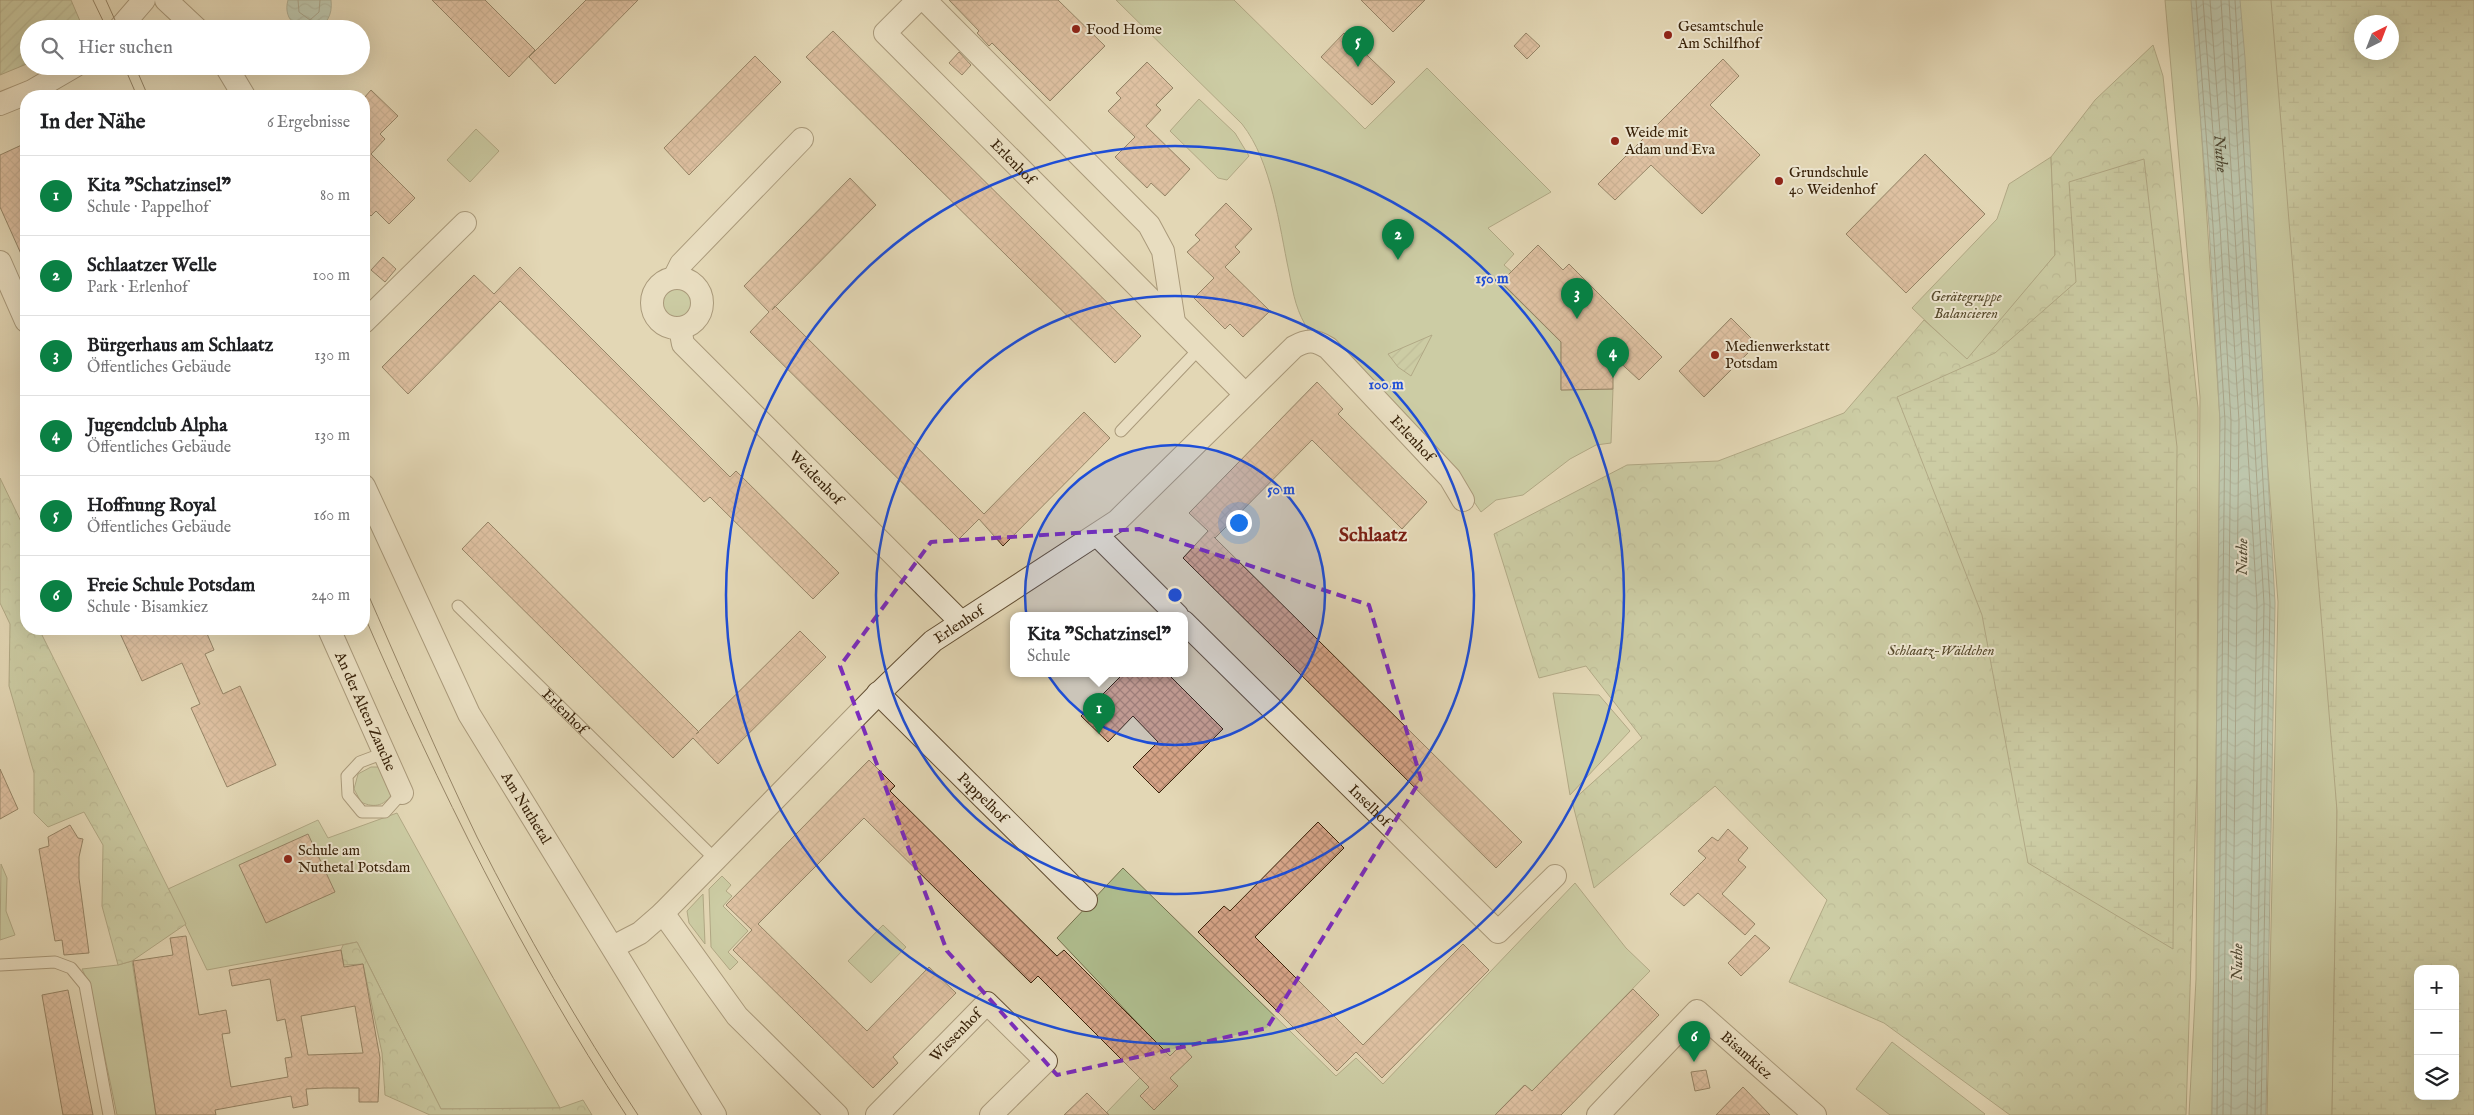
<!DOCTYPE html>
<html lang="de">
<meta charset="utf-8">
<style>
body{margin:0;font-family:"IM FELL English",serif;background:#f2f2f2;color:#202124}
.controls{position:absolute;right:15px;bottom:15px;display:grid;overflow:hidden;border-radius:10px;box-shadow:0 5px 20px #0002}
.controls button{width:45px;height:45px;display:grid;place-items:center;padding:0;border:0;border-bottom:1px solid #e0e0e0;background:#fff;color:#202124;font:25px sans-serif}
.compass{position:absolute;left:2354px;top:15px;width:45px;height:45px;border-radius:50%;background:#fff;box-shadow:0 5px 20px #0002;rotate:42deg}
.you{position:absolute;left:1238px;top:522px;width:18px;height:18px;margin:-12px;border:4px solid #fff;border-radius:50%;background:#1a73e8;box-shadow:0 0 0 8px #1a73e833}
.badge{display:grid;place-items:center;width:32px;height:32px;border-radius:50%;background:#0b8043;color:#fff;font-size:16px;font-weight:700}
.pin{position:absolute;translate:-50% -41px;filter:drop-shadow(0 1px 2px #0008)}
.pin::after{content:'';position:absolute;top:26px;width:18px;height:15px;background:inherit;clip-path:polygon(0 0,100% 0,50% 100%)}
.popup{position:absolute;left:1010px;top:612px;width:178px;height:65px;box-sizing:border-box;display:grid;place-content:center;border-radius:10px;background:#fff;filter:drop-shadow(0 1px 4px #0005);font-size:16px;white-space:nowrap;color:#757577}
.popup b{font-size:19px;color:#202124}
.popup::after{content:'';position:absolute;left:50%;top:100%;margin-left:-10px;border:10px solid transparent;border-top-color:#fff}
.list{margin:0;padding:0;list-style:none}
h2{display:flex;justify-content:space-between;align-items:center;height:65px;margin:0;padding:0 20px;font-size:21px}
h2 small{font-size:16px;font-weight:400;color:#757577}
.list li{display:grid;grid-template-columns:32px 1fr auto;gap:15px;align-items:center;box-sizing:border-box;height:80px;padding:0 20px;border-top:1px solid #e0e0e0}
.list b{display:block;font-size:19px;white-space:nowrap}
.list p{margin:0;font-size:16px;white-space:nowrap;color:#757577}
.list em{font-size:16px;font-style:normal;color:#757577}
.icon{flex:none;width:28px;height:28px;fill:none;stroke:currentColor;stroke-width:2;stroke-linecap:round;stroke-linejoin:round}
.map{position:relative;flex:none;width:2474px;height:1115px;overflow:hidden}
.search{position:absolute;background:#fff;box-shadow:0 5px 20px #0002;left:20px;top:20px;width:350px;height:55px;display:flex;align-items:center;gap:12px;box-sizing:border-box;padding:0 18px;border-radius:28px;color:#757577;font-size:19px}
.panel{position:absolute;background:#fff;box-shadow:0 5px 20px #0002;left:20px;top:90px;width:350px;height:545px;border-radius:20px}
.map>svg:first-child{display:block}
</style>
<div class="map">
<svg width="2474" height="1115" viewBox="0 0 2474 1115">
<defs>
<pattern id="forest-crowns" width="20" height="18" patternUnits="userSpaceOnUse" patternTransform="scale(1.25)"><rect width="20" height="18" fill="#b0bf90"/><path d="M2 6a3 3 0 1 1 6 0M12 15a3 3 0 1 1 6 0" fill="none" stroke="#909b74"/></pattern>
<pattern id="wetland-marsh" width="20" height="14" patternUnits="userSpaceOnUse" patternTransform="scale(1.25)"><rect width="20" height="14" fill="#b0bf90"/><path d="M1 5h8M5 5V1M11 12h8M15 12V8" fill="none" stroke="#909b74"/></pattern>
<pattern id="garden-furrows" width="10" height="10" patternUnits="userSpaceOnUse" patternTransform="scale(1.25)"><rect width="10" height="10" fill="#b0bf90"/><path d="M-1 1l2-2M0 10L10 0M9 11l2-2" fill="none" stroke="#909b74"/></pattern>
<pattern id="water-waves" width="16" height="10" patternUnits="userSpaceOnUse" patternTransform="scale(1.25)"><rect width="16" height="10" fill="#95baad"/><path d="M0 5q4-4 8 0t8 0" fill="none" stroke="#7b978b"/></pattern>
<pattern id="building-cross-hatch" width="8" height="8" patternUnits="userSpaceOnUse" patternTransform="scale(1.25)"><rect width="8" height="8" fill="#d7a589"/><path d="M0 0l8 8M0 8l8-8" fill="none" stroke="#af866e"/></pattern>
</defs>
<rect width="100%" height="100%" fill="#e3d7b5"/>
<filter id="stains"><feTurbulence type="fractalNoise" baseFrequency=".004" numOctaves="4"/><feColorMatrix values="0 0 0 0 .2 0 0 0 0 .09 0 0 0 0 .02 0 0 0 .5 -.17"/></filter>
<radialGradient id="worn" r=".72"><stop offset=".6" stop-color="#630" stop-opacity="0"/><stop offset="1" stop-color="#630" stop-opacity=".3"/></radialGradient>
<g fill="#b0bf90" stroke="#74714d">
<path d="M1116 0H1234L1365 129 1427 68 1551 192 1488 228 1514 254 1504 265 1512 272 1501 283 1561 342V390L1613 389 1611 443 1596 445 1570 459 1523 495 1496 500 1481 512 1455 474 1310 333C1296 311 1294 297 1289 272 1279 225 1272 162 1242 124Z"/>
<polygon points="2165,0 2193,0 2220,421 2212,1115 2189,1115 2196,979 2200,397"/>
<polygon points="2232,0 2293,0 2337,811 2332,1115 2267,1115 2278,602"/>
<polygon points="1199,99 1235,133 1249,156 1227,180 1218,178 1170,131"/>
<polygon points="476,129 499,151 470,182 447,160"/>
<polygon points="2051,157 2055,255 1967,360 1912,308 1997,219 2009,184"/>
<circle cx="678" cy="303" r="18"/>
<polygon points="1553,693 1599,695 1630,731 1570,795"/>
<path d="M371 767H379L393 792C386 805 375 809 361 802L354 789 358 774Z"/>
<polygon points="397,813 560,1108 441,1109 357,942 207,970 168,889 318,820 328,838"/>
<polygon points="1,864 7,878 6,911 15,935 0,940"/>
<polygon points="1123,868 1336,1076 1356,1058 1383,1084 1575,883 1626,948 1650,971 1532,1091 1524,1085 1495,1115 1109,1115 1107,1112 1165,1052 1057,938"/>
<polygon points="722,876 731,885 726,891 732,896 723,906 748,931 728,952 738,962 730,970 711,947 709,889"/>
<polygon points="703,894 705,944 689,923 687,911"/>
<polygon points="883,925 906,947 871,983 848,961"/>
<polygon points="132,961 156,1115 117,1115 90,986 82,969 118,965"/>
<polygon points="1892,1042 1985,1114 1984,1115 1890,1115 1856,1089"/>
</g>
<g fill="url(#forest-crowns)" stroke="#74714d">
<polygon points="2153,45 2163,76 2198,408 2197,773 2186,1115 2010,1115 1884,1023 1789,982 1827,900 1715,786 1594,888 1572,801 1642,738 1586,666 1539,678 1494,534 1627,465 1718,461 1844,413 1924,320 1967,359 2055,255 2051,157 2095,100"/>
<polygon points="0,478 26,532 26,594 23,596 26,604 26,629 39,629 186,924 132,961 118,965 102,906 103,845 84,812 48,827 34,813 34,773 9,686 10,624 0,603"/>
<polygon points="357,942 441,1109 560,1108 583,1100 592,1115 430,1115 385,1095 382,1053 363,964 344,965 341,950 343,945"/>
</g>
<g fill="url(#wetland-marsh)" stroke="#74714d" fill-rule="evenodd">
<path d="M2271 0H2474V1115H2332L2337 811ZM2362 22H2392V52H2362ZM2418 969H2455V1096H2418Z"/>
<polygon points="2144,159 2177,447 2173,949 2028,863 1982,615 1897,397 1995,353 2076,282 2069,182"/>
</g>
<g fill="url(#garden-furrows)" stroke="#74714d">
<polygon points="0,0 71,0 83,28 29,29 29,63 0,75"/>
<polygon points="1432,335 1411,376 1398,367 1388,354"/>
</g>
<g fill="url(#water-waves)" stroke="#707e6c">
<path d="M288 0H331C336 42 278 35 288 0Z"/>
<polygon points="2191,0 2240,0 2245,58 2275,603 2266,1115 2212,1115 2220,421 2209,226"/>
</g>
<g fill="none" stroke-linecap="round" stroke-linejoin="round">
<g stroke="#676e5c" stroke-width="1">
<polyline points="298,0 299,12 310,20 319,12 320,0"/>
<polyline points="2196,0 2213,226 2225,421 2217,1115"/>
<polyline points="2203,0 2220,226 2231,421 2223,1115"/>
<path id="s1" d="M2210 0 2227 225 2239 421 2231 1115"/>
<polyline points="2221,0 2257,604 2247,1115"/>
<polyline points="2229,0 2264,604 2255,1115"/>
<polyline points="2235,0 2270,603 2261,1115"/>
</g>
</g>
<g fill="url(#building-cross-hatch)" stroke="#39230a" fill-rule="evenodd">
<polygon points="432,0 485,0 535,50 509,77"/>
<polygon points="586,0 638,0 555,84 529,57"/>
<polygon points="949,0 1058,0 1105,46 1050,101 992,43 989,46 977,33 979,31"/>
<polygon points="1361,0 1425,0 1393,32"/>
<polygon points="833,31 1141,336 1115,363 806,57"/>
<polygon points="1344,33 1395,82 1372,105 1321,57"/>
<polygon points="1526,33 1540,46 1527,59 1514,46"/>
<polygon points="959,52 971,65 962,75 949,63"/>
<polygon points="755,56 781,82 689,175 664,148"/>
<polygon points="1723,59 1739,76 1710,105 1760,155 1702,214 1651,165 1615,200 1598,184"/>
<polygon points="1147,62 1173,88 1156,105 1161,110 1146,126 1190,169 1165,196 1151,183 1147,188 1115,157 1135,137 1108,111 1121,98 1116,93"/>
<polygon points="371,90 398,116 380,134 385,139 371,154 415,198 389,224 376,211 371,216 364,209 364,98"/>
<polygon points="26,143 26,265 0,207 0,155"/>
<polygon points="1925,154 1985,214 1906,293 1846,234"/>
<polygon points="850,178 876,205 772,310 775,306 984,514 1084,412 1110,438 1003,546 979,519 959,539 750,332 769,312 744,286"/>
<polygon points="1226,203 1252,229 1235,247 1240,252 1225,267 1270,311 1243,337 1230,324 1225,329 1194,298 1214,278 1187,252 1200,240 1195,235"/>
<polygon points="1538,245 1563,270 1569,264 1662,357 1639,380 1613,356 1613,389 1561,390 1561,342 1501,282"/>
<polygon points="383,257 396,269 385,282 371,270"/>
<polygon points="520,267 730,477 736,471 839,573 813,599 710,497 704,502 500,301 408,394 382,367 474,275 494,294"/>
<polygon points="1731,318 1757,344 1704,397 1679,371"/>
<polygon points="1317,382 1343,409 1338,414 1427,502 1402,529 1312,440 1215,538 1214,537 1522,842 1496,868 1183,558 1208,531 1189,513"/>
<polygon points="488,522 699,732 696,734 800,631 826,657 718,764 693,738 673,758 462,549"/>
<polygon points="118,629 205,629 214,650 205,654 223,694 240,686 276,765 227,787 191,708 200,704 182,663 142,681"/>
<polygon points="1124,673 1167,673 1223,729 1159,793 1133,767 1158,742 1133,716 1108,742 1081,716"/>
<polygon points="869,760 895,786 890,791 1057,956 1064,950 1170,1056 1181,1045 1192,1057 1170,1078 1178,1086 1154,1110 1140,1096 1149,1087 1038,976 1031,983 864,818 758,924 867,1031 929,967 956,993 893,1057 898,1063 873,1088 733,950 752,930 726,905"/>
<polygon points="0,769 18,809 0,819"/>
<polygon points="1318,822 1344,848 1255,937 1363,1045 1463,944 1489,970 1382,1078 1356,1052 1337,1071 1198,932 1224,906 1230,911"/>
<polygon points="70,825 78,838 83,839 79,857 79,878 89,953 64,955 62,940 55,941 39,849 49,846 48,837"/>
<polygon points="1728,829 1748,848 1738,860 1746,867 1722,894 1755,924 1745,935 1698,893 1684,906 1670,894 1706,858 1698,851 1712,837 1718,841"/>
<polygon points="308,834 335,892 266,923 239,865"/>
<polygon points="1755,935 1770,948 1741,976 1728,963"/>
<path d="M186 936 199 1015 226 1010 230 1033 222 1034 231 1087 288 1077 285 1058 292 1057 285 1019 277 1021 270 979 232 986 229 970 341 950 344 967 363 964 380 1058 378 1102H359V1088H324L306 1089 308 1105 293 1108 291 1096 215 1110 216 1115H156L133 961 173 955 170 938ZM355 1006 363 1053 308 1055 301 1016Z"/>
<polygon points="1633,989 1659,1015 1561,1115 1495,1115 1525,1085 1532,1091"/>
<polygon points="68,990 93,1115 63,1115 42,995"/>
<polygon points="1706,1070 1710,1088 1695,1091 1691,1072"/>
<polygon points="1743,1087 1770,1115 1716,1115"/>
<polygon points="1087,1093 1109,1115 1064,1115"/>
</g>
<g fill="none" stroke-linecap="round" stroke-linejoin="round">
<defs>
<g id="lane">
<polyline points="1121,431 1199,349"/>
<path id="s2" d="M458 606 715 859"/>
<polyline points="384,753 360,762 347,776 348,795 362,812 385,812 402,793"/>
<polyline points="0,965 55,962 71,968 85,985 109,1115"/>
</g>
<g id="street">
<polyline points="166,0 197,29"/>
<path id="s3" d="M918 0 885 33 1245 394"/>
<polyline points="925,0 1149,225 1163,251 1174,322"/>
<polyline points="119,29 144,0"/>
<polyline points="226,66 244,96"/>
<polyline points="0,104 32,91 75,66"/>
<polyline points="0,262 26,321"/>
<polyline points="674,278 681,264 802,139"/>
<circle cx="677" cy="303" r="25"/>
<polyline points="364,322 465,223"/>
<path id="s4" d="M680 328 683 344 961 622"/>
<path id="s5" d="M364 486 469 714 715 1115"/>
<polyline points="1097,535 1177,615"/>
<path id="s6" d="M1184 622 1498 932 1555 876"/>
<path id="s7" d="M329 629 402 793"/>
<path id="s8" d="M878 693 1086 900"/>
<polyline points="663,913 737,1016 837,1115"/>
<path id="s9" d="M613 947 640 933 663 913 876 696 933 641 1117 521 1294 347C1308 339 1315 340 1328 348L1450 478 1463 500"/>
<path id="s10" d="M877 1115 987 1003 1046 1061 991 1115"/>
<path id="s11" d="M1598 1115 1697 1011 1815 1115"/>
</g>
</defs>
<use href="#lane" stroke="#645035" stroke-width="13"/>
<use href="#street" stroke="#645035" stroke-width="24"/>
<use href="#lane" stroke="#ede5cf" stroke-width="11"/>
<use href="#street" stroke="#ede5cf" stroke-width="22"/>
<g stroke="#39230a" stroke-width="1">
<polyline points="93,0 107,29"/>
<polyline points="106,0 119,29"/>
<polyline points="124,66 137,96"/>
<polyline points="135,66 148,96"/>
<path d="M364 585C401 669 437 754 477 837 525 932 579 1026 638 1115"/>
<path d="M364 615C439 788 522 957 626 1115"/>
</g>
</g>
<path d="M0 0H2474V1115H0ZM1139 529 1369 605 1421 779 1267 1028 1057 1075 947 951 840 666 931 542Z" fill="#e3d7b5" fill-opacity=".55" fill-rule="evenodd"/>
<path fill="none" stroke="#7b2cbf" stroke-width="4" stroke-dasharray="10 6" stroke-linejoin="round" d="M1139 529 1369 605 1421 779 1267 1028 1057 1075 947 951 840 666 931 542Z"/>
<circle cx="1175" cy="595" r="150" fill="#1d4ed8" fill-opacity=".12"/>
<g fill="none" stroke="#1d4ed8" stroke-width="2.5">
<circle cx="1175" cy="595" r="150"/>
<circle cx="1175" cy="595" r="299"/>
<circle cx="1175" cy="595" r="449"/>
</g>
<g fill="#8f2418" stroke="#ede5cf" stroke-width="2">
<circle cx="1076" cy="29" r="5"/>
<circle cx="1668" cy="35" r="5"/>
<circle cx="1615" cy="141" r="5"/>
<circle cx="1779" cy="181" r="5"/>
<circle cx="1715" cy="355" r="5"/>
<circle cx="288" cy="859" r="5"/>
</g>
<g text-anchor="middle" stroke-width="4" stroke-linejoin="round" paint-order="stroke">
<g font-size="15" fill="#39230a" stroke="#ede5cf" text-anchor="start">
<text x="1678" y="31">Gesamtschule<tspan x="1678" dy="17">Am Schilfhof</tspan></text>
<text x="1086" y="34">Food Home</text>
<text x="1625" y="137">Weide mit<tspan x="1625" dy="17">Adam und Eva</tspan></text>
<text x="1789" y="177">Grundschule<tspan x="1789" dy="17">40 Weidenhof</tspan></text>
<text x="1725" y="351">Medienwerkstatt<tspan x="1725" dy="17">Potsdam</tspan></text>
<text x="298" y="855">Schule am<tspan x="298" dy="17">Nuthetal Potsdam</tspan></text>
</g>
<g font-size="15" fill="#39230a" stroke="#ede5cf">
<text dy="5" stroke="none"><textPath href="#s3" startOffset="228">Erlenhof</textPath></text>
<text dy="5" stroke="none"><textPath href="#s9" startOffset="1072">Erlenhof</textPath></text>
<text dy="5" stroke="none"><textPath href="#s4" startOffset="205">Weidenhof</textPath></text>
<text dy="5" stroke="none"><textPath href="#s9" startOffset="475">Erlenhof</textPath></text>
<text dy="5" stroke="none"><textPath href="#s7" startOffset="90">An der Alten Zauche</textPath></text>
<text dy="5" stroke="none"><textPath href="#s2" startOffset="150">Erlenhof</textPath></text>
<text dy="5" stroke="none"><textPath href="#s8" startOffset="148">Pappelhof</textPath></text>
<text dy="5" stroke="none"><textPath href="#s6" startOffset="261">Inselhof</textPath></text>
<text dy="5" stroke="none"><textPath href="#s5" startOffset="361">Am Nuthetal</textPath></text>
<text dy="5" stroke="none"><textPath href="#s10" startOffset="112">Wiesenhof</textPath></text>
<text dy="5" stroke="none"><textPath href="#s11" startOffset="210">Bisamkiez</textPath></text>
</g>
<g font-size="15" font-style="italic" fill="#574a2c" stroke="#ede5cf">
<text x="1966" y="301">Gerätegruppe<tspan x="1966" dy="17">Balancieren</tspan></text>
<text x="1941" y="655">Schlaatz-Wäldchen</text>
</g>
<g font-size="16" font-style="italic" fill="#504933" stroke="#ede5cf">
<text dy="6" stroke="none"><textPath href="#s1" startOffset="154">Nuthe</textPath></text>
<text transform="translate(2241 557) rotate(-89)" y="6">Nuthe</text>
<text transform="translate(2236 962) rotate(-89)" y="6">Nuthe</text>
</g>
<g font-size="20" font-weight="bold" fill="#7a1f14" stroke="#ede5cf">
<text x="1373" y="541">Schlaatz</text>
</g>
</g>
<circle cx="1175" cy="595" r="8" fill="#1d4ed8" stroke="#ede5cf" stroke-width="2.5"/>
<g font-size="15" text-anchor="middle" font-weight="bold" fill="#1d4ed8" stroke="#ede5cf" stroke-width="4" stroke-linejoin="round" paint-order="stroke">
<text x="1492" y="283">150 m</text>
<text x="1386" y="389">100 m</text>
<text x="1281" y="494">50 m</text>
</g>
<rect width="100%" height="100%" filter="url(#stains)"/>
<rect width="100%" height="100%" fill="url(#worn)"/>
</svg>
<div class="controls">
<button>+</button>
<button>−</button>
<button><svg class="icon" aria-label="layers" viewBox="0 0 24 24"><path d="M12 4l9 5-9 5-9-5zM3 14l9 5 9-5"/></svg></button>
</div>
<svg class="compass" viewBox="-18 -18 36 36"><path d="M0-13l5 13h-10z" fill="#e53935"/><path d="M0 13l5-13h-10z" fill="#757577"/></svg>
<div class="you"></div>
<div class="pin badge" style="left:1099px;top:734px">1</div>
<div class="popup"><b>Kita &quot;Schatzinsel&quot;</b>Schule</div>
<div class="pin badge" style="left:1398px;top:260px">2</div>
<div class="pin badge" style="left:1577px;top:319px">3</div>
<div class="pin badge" style="left:1613px;top:378px">4</div>
<div class="pin badge" style="left:1358px;top:67px">5</div>
<div class="pin badge" style="left:1694px;top:1062px">6</div>
<div class="search"><svg class="icon" aria-label="search" viewBox="0 0 24 24"><circle cx="10" cy="10" r="6"/><path d="M15 15l6 6"/></svg>Hier suchen</div>
<section class="panel">
<h2>In der Nähe<small>6 Ergebnisse</small></h2>
<ul class="list">
<li><span class="badge">1</span><div><b>Kita &quot;Schatzinsel&quot;</b><p>Schule · Pappelhof</p></div><em>80 m</em></li>
<li><span class="badge">2</span><div><b>Schlaatzer Welle</b><p>Park · Erlenhof</p></div><em>100 m</em></li>
<li><span class="badge">3</span><div><b>Bürgerhaus am Schlaatz</b><p>Öffentliches Gebäude</p></div><em>130 m</em></li>
<li><span class="badge">4</span><div><b>Jugendclub Alpha</b><p>Öffentliches Gebäude</p></div><em>130 m</em></li>
<li><span class="badge">5</span><div><b>Hoffnung Royal</b><p>Öffentliches Gebäude</p></div><em>160 m</em></li>
<li><span class="badge">6</span><div><b>Freie Schule Potsdam</b><p>Schule · Bisamkiez</p></div><em>240 m</em></li>
</ul>
</section>
</div>
